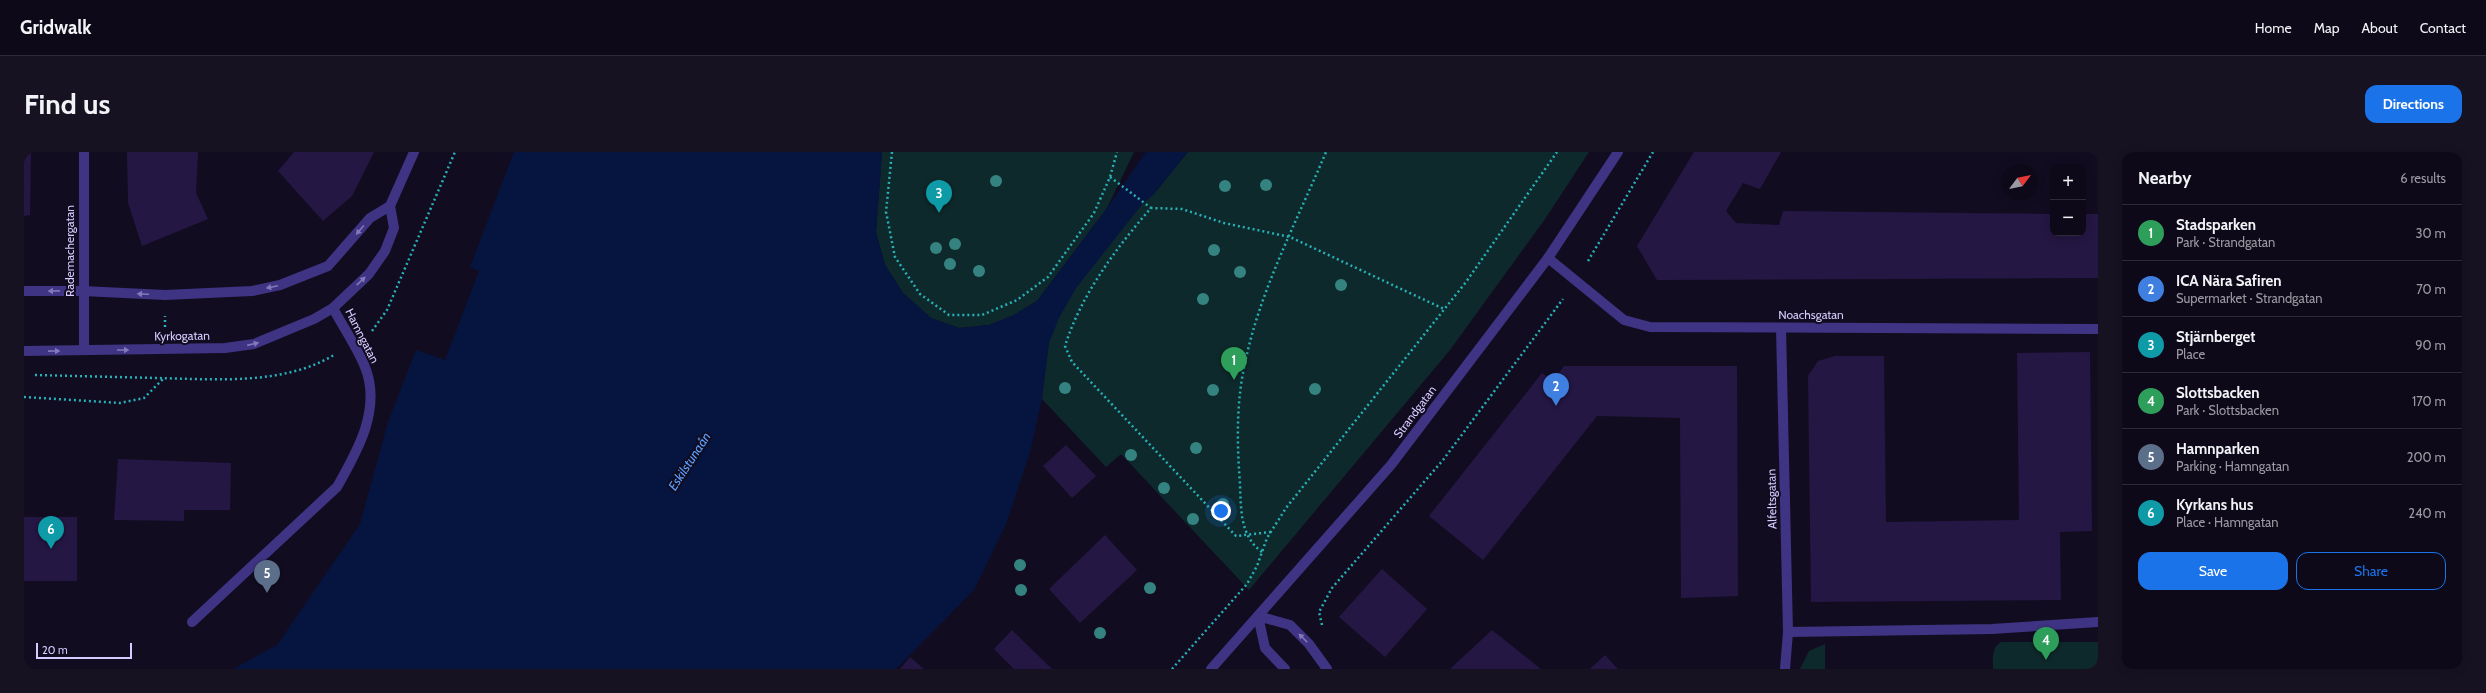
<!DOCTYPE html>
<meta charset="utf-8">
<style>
body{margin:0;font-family:Cabin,sans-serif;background:#171222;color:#f1f3f6}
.controls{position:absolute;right:12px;top:12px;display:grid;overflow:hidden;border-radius:8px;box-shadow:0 2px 10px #0003}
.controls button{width:36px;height:36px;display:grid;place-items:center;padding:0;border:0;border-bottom:1px solid #2e2a38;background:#0e0919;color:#f1f3f6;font:20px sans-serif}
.compass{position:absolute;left:1978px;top:12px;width:36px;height:36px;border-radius:50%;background:#0e0919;box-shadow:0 2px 10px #0003;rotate:58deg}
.scale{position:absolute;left:12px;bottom:10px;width:96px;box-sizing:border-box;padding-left:4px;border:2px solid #d7ccff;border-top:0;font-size:11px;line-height:14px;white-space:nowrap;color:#d7ccff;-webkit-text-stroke:3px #120c21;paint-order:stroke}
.you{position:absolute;left:1197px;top:359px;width:14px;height:14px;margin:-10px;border:3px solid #fff;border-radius:50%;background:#1a73e8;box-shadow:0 0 0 6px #1a73e833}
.badge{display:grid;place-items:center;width:26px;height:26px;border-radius:50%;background:#1a73e8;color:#fff;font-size:13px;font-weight:700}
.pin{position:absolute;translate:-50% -33px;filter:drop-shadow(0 1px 2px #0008)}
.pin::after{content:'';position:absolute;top:21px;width:14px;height:12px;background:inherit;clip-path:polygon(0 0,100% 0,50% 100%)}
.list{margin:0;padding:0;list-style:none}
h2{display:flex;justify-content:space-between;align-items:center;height:52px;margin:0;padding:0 16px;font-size:17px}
h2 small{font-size:13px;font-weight:400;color:#9b9aa2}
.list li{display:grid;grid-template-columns:26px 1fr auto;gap:12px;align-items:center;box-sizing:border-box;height:56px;padding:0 16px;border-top:1px solid #2e2a38}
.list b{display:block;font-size:15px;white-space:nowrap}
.list p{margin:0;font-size:13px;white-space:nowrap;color:#9b9aa2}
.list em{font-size:13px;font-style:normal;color:#9b9aa2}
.actions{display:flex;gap:8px;padding:12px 16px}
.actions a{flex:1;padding:9px 0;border:1px solid #1a73e8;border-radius:12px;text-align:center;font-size:14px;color:#1a73e8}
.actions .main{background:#1a73e8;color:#fff}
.map{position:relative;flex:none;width:2074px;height:517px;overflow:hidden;border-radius:12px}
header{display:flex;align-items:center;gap:24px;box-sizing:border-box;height:56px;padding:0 20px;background:#0e0919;border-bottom:1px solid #2e2a38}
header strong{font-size:19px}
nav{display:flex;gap:22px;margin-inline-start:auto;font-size:14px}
.intro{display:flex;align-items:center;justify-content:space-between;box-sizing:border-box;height:96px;padding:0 24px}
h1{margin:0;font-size:28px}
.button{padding:10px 18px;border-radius:12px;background:#1a73e8;color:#fff;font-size:14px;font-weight:700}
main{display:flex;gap:24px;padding:0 24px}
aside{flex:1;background:#0e0919;border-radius:12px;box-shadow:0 2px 10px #0003}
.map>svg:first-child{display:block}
</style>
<header>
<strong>Gridwalk</strong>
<nav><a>Home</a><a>Map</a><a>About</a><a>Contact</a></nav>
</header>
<div class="intro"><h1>Find us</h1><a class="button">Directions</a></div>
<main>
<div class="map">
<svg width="2074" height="517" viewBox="0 0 2074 517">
<rect width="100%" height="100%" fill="#120c21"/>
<g fill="#0e292b">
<polygon points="858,0 1110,0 1083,56 1013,149 990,163 965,173 935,176 907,166 879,141 861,113 852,80"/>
<path d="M1164 0H1565L1521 67 1426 198 1225 438 1097 302 1082 315 1018 247C1020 229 1020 210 1024 192 1035 146 1089 89 1119 51L1129 43Z"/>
<path d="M1977 490H2074V517H1969C1969 507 1967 496 1977 490Z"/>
<polygon points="1801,492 1801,517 1776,517 1785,499"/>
</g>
<polygon fill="#06153f" points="490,0 858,0 852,80 861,113 879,141 907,166 935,176 965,173 990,163 1013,149 1083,56 1122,0 1164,0 1129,43 1119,51 1052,136 1035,166 1025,191 1018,247 1006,300 982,372 950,438 872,517 209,517 253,493 336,372 364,270 392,198 421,208 455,119 446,115"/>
<g fill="#241743">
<polygon points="0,0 7,0 6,63 0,64"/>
<polygon points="103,0 174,0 172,41 184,67 118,94 104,51"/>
<polygon points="270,0 350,0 328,44 299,69 254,19"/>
<polygon points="1670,0 1757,0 1736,37 1719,31 1702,59 1712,71 1755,73 1759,59 2029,62 2029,81 2059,81 2059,62 2074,62 2074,126 1633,128 1613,94"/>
<polygon points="2066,200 2068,379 2036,380 2037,448 1787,450 1784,224 1794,209 1811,204 1860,204 1862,370 1995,368 1993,201"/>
<polygon points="1540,214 1713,214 1714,444 1657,446 1656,266 1573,264 1459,408 1405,364 1518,221 1529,229"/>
<polygon points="1042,293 1072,324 1048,346 1019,314"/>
<polygon points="94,307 207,311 206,358 160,358 160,369 90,368"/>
<rect x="0" y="365" width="53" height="64"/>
<polygon points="1081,383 1113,418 1056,471 1025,437"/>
<polygon points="1358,417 1403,457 1361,505 1315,465"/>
<polygon points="988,478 1028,517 990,517 970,497"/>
<polygon points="1468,478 1517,517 1426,517"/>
<polygon points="1581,503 1594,517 1566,517"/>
<polygon points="886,505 900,517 876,517"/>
</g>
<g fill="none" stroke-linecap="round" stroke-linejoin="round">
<g stroke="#27b1b8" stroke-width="2.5" stroke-dasharray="2 3" stroke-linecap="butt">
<polyline points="868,0 862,60 871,105 896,142 925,163 958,163 993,148 1024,125 1070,61 1086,25 1093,0"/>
<polyline points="1086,25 1127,56"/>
<polyline points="1564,109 1629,0"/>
<polyline points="141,175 141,164"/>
<polyline points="348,179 363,158 431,0"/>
<path d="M11 223C51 224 91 225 131 226 189 227 258 234 310 203"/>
<polyline points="0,245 96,251 120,246 140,226"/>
<path d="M1247 380 1212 384 1048 210 1041 194C1057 143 1092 96 1127 56L1158 57 1200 71 1266 85 1420 157"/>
<path d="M1238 400C1216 384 1217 358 1216 332 1213 292 1212 251 1221 211 1236 138 1273 69 1302 0"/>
<polyline points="1298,473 1295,460 1308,436 1419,308 1539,147"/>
<polyline points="1148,517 1223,432 1233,414 1243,386 1262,356 1442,130 1533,0"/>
</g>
<g stroke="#3f3483" stroke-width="10">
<polyline points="60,0 60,198"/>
<polyline points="1524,106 1600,168 1626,175 2074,177"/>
<polyline points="1757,176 1764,480 1761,517"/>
<path d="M168 470 313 335C333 300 358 257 341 215 333 195 319 175 309 156"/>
<polyline points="1764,480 1968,477 2074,470"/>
</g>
<g stroke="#3f3483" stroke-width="10">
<polyline points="0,139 59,139 141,143 228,139 256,133 304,114 346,66 366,54"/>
<polyline points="0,199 201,196 230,192 290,167 309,156 345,122 361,99 370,76 366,54 390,0"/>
<polyline points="1187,517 1367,313 1524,106 1594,0"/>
<polyline points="1261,517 1241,496 1234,464 1266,473 1285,492 1303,517"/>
</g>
</g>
<g fill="#358381">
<circle cx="972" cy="29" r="6"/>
<circle cx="1242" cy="33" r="6"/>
<circle cx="1201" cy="34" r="6"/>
<circle cx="931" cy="92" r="6"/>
<circle cx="912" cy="96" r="6"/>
<circle cx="1190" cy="98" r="6"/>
<circle cx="926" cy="112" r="6"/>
<circle cx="955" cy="119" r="6"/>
<circle cx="1216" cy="120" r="6"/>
<circle cx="1317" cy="133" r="6"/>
<circle cx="1179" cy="147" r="6"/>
<circle cx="1041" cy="236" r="6"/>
<circle cx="1291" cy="237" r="6"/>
<circle cx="1189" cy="238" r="6"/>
<circle cx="1172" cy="296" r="6"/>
<circle cx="1107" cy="303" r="6"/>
<circle cx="1140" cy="336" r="6"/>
<circle cx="1199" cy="352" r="6"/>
<circle cx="1169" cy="367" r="6"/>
<circle cx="996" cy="413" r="6"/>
<circle cx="1126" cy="436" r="6"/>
<circle cx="997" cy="438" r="6"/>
<circle cx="1076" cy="481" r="6"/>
</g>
<defs><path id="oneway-solid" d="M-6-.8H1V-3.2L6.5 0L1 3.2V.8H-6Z"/></defs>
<g fill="#8378bb">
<use href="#oneway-solid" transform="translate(336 78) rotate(130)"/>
<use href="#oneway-solid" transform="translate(337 129) rotate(-43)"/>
<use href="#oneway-solid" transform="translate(248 135) rotate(168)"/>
<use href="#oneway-solid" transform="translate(30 139) rotate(179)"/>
<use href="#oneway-solid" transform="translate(119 142) rotate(-177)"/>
<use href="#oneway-solid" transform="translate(229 192) rotate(-13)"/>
<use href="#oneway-solid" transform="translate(99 198)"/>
<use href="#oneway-solid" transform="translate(30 199) rotate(-1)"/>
<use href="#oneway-solid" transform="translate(1279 486) rotate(-135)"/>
</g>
<g text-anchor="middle" stroke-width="4" stroke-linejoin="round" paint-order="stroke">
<g font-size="12" fill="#d7ccff" stroke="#120c21">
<text transform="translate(46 99) rotate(-90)" y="4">Rademachergatan</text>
<text x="1787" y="167">Noachsgatan</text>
<text transform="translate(158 184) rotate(-1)" y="4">Kyrkogatan</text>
<text transform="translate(338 184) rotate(63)" y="4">Hamngatan</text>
<text transform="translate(1391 260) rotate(-53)" y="4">Strandgatan</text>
<text transform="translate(1748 347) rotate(-91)" y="4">Alfeltsgatan</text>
</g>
<g font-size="13" font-style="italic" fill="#5aa1ff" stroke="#120c21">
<text transform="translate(665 309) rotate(-57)" y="5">Eskilstunaån</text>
</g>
</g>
</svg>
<div class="controls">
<button>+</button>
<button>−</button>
</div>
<svg class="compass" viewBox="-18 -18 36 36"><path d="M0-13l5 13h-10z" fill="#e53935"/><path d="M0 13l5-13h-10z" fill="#9b9aa2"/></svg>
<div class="scale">20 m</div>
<div class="you"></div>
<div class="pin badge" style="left:1210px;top:228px;background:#2e9e5b">1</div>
<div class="pin badge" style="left:1532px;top:254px;background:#3f7fe0">2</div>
<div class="pin badge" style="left:915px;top:61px;background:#0f9aa8">3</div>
<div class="pin badge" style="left:2022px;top:508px;background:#2e9e5b">4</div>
<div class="pin badge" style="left:243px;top:441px;background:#5c6f8a">5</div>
<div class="pin badge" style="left:27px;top:397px;background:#0f9aa8">6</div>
</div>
<aside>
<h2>Nearby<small>6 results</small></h2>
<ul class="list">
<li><span class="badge" style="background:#2e9e5b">1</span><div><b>Stadsparken</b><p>Park · Strandgatan</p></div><em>30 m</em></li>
<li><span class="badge" style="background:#3f7fe0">2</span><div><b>ICA Nära Safiren</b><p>Supermarket · Strandgatan</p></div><em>70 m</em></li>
<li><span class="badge" style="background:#0f9aa8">3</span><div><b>Stjärnberget</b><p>Place</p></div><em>90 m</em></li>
<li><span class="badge" style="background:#2e9e5b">4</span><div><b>Slottsbacken</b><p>Park · Slottsbacken</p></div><em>170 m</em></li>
<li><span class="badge" style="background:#5c6f8a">5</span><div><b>Hamnparken</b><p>Parking · Hamngatan</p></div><em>200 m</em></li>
<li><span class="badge" style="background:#0f9aa8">6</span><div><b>Kyrkans hus</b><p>Place · Hamngatan</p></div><em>240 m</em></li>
</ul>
<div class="actions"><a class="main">Save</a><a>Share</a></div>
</aside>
</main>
